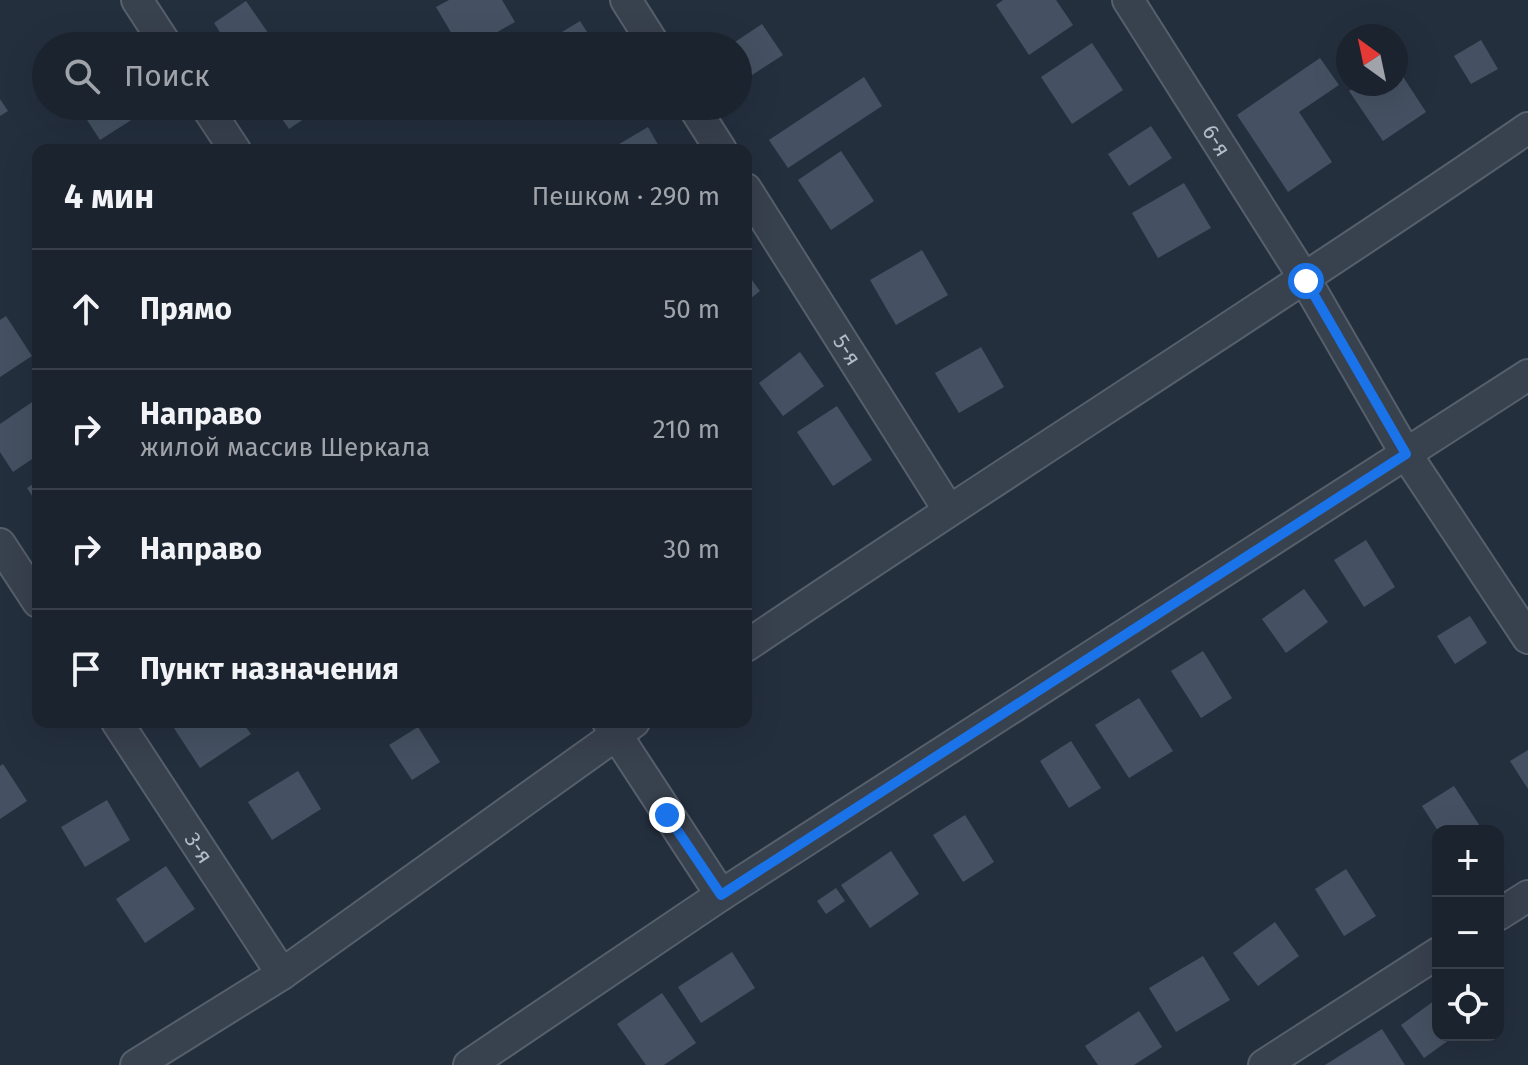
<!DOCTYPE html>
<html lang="ru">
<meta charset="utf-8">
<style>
body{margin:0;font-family:"Fira Sans",sans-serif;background:#242b36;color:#f1f3f6}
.controls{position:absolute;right:24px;bottom:24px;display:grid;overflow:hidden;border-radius:16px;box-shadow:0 8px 32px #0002}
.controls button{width:72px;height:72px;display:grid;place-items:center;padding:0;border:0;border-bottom:2px solid #39404a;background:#1b232e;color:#f1f3f6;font:40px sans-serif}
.compass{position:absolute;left:1336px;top:24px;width:72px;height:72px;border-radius:50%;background:#1b232e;box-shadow:0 8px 32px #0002;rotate:327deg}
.stop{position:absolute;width:24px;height:24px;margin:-18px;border:6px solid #1a73e8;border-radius:50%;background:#fff}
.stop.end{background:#1a73e8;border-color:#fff;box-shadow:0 2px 8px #0008}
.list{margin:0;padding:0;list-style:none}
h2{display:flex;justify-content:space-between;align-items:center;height:104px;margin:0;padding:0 32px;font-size:34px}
h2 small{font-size:26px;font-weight:400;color:#a0a4aa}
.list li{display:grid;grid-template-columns:52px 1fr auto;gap:24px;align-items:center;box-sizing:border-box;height:120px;padding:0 32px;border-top:2px solid #39404a}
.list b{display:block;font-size:30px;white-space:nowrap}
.list p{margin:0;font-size:26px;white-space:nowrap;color:#a0a4aa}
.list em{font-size:26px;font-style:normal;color:#a0a4aa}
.icon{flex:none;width:44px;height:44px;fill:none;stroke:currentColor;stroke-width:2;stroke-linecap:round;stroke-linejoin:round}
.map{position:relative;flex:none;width:1528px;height:1065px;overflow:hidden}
.search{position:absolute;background:#1b232e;box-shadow:0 8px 32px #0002;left:32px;top:32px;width:720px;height:88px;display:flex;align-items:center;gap:20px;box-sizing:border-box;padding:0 28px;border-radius:44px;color:#a0a4aa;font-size:30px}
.panel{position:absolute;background:#1b232e;box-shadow:0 8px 32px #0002;left:32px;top:144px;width:720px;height:584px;border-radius:16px}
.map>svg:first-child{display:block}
</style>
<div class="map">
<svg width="1528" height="1065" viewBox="0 0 1528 1065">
<rect width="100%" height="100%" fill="#242f3e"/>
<g fill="#455162">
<polygon points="449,0 502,0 515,22 473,46 459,46 436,7"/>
<polygon points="1003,0 1056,0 1073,25 1029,55 996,5"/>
<polygon points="246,1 275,43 270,46 229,46 214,23"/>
<polygon points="580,21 596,46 546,46 544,43"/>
<polygon points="762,24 783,55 749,77 738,61 738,46 729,46"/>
<polygon points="1481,40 1498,69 1471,84 1454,56"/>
<polygon points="1092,43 1123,90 1072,124 1041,77"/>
<polygon points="1320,58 1339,85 1299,112 1332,162 1288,192 1237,115"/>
<polygon points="1396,66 1426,112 1383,141 1349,91 1360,84 1396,84"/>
<polygon points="864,77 882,106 788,168 769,140"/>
<polygon points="0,99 8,111 0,116"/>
<polygon points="78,106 144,106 147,110 100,140"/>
<polygon points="273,106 323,106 289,129"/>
<polygon points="584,106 610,106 592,118"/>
<polygon points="1151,126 1172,158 1129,186 1108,154"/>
<polygon points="648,127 661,150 609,150"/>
<polygon points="841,151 874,201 831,230 798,180"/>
<polygon points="1184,183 1211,228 1158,258 1132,213"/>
<polygon points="922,250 948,295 896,325 870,280"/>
<polygon points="746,272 760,291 746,302"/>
<polygon points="6,316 32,356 0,377 0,320"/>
<polygon points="981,347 1004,387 959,413 935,373"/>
<polygon points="800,352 824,386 783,416 759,383"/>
<polygon points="38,398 38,455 13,472 0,452 0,424"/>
<polygon points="837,406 872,460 833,486 797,432"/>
<polygon points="38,481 38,505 27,488"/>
<polygon points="1366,540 1395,587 1364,607 1334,560"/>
<polygon points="1304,589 1328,622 1286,653 1262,619"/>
<polygon points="1470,616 1487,643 1455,664 1437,636"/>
<polygon points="1203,651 1232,698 1201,718 1171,671"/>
<polygon points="1139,698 1173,751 1129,778 1095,725"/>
<polygon points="176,722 242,722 251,734 200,768 172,725"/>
<polygon points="418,727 440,762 412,780 389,745"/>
<polygon points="1071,741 1101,788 1069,808 1040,761"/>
<polygon points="1528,750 1528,789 1510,761"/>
<polygon points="3,764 27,801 0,819 0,766"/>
<polygon points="298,771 321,809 272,840 248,802"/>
<polygon points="1454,786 1483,831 1438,831 1422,806"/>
<polygon points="107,800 130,840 85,867 61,827"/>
<polygon points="965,815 994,862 963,882 933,835"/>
<polygon points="891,851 919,894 870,928 841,885"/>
<polygon points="166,866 195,909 145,943 116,899"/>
<polygon points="1346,869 1376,916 1344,936 1315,889"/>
<polygon points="836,888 845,901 826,914 817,901"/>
<polygon points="1275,922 1299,956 1258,986 1233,953"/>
<polygon points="732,952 755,988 701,1023 678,987"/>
<polygon points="1203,956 1230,1000 1176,1032 1149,988"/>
<polygon points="662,993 696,1043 664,1065 646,1065 617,1024"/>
<polygon points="1438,998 1438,1035 1456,1035 1424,1058 1401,1025"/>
<polygon points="1139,1011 1162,1047 1134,1065 1098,1065 1085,1046"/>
<polygon points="1382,1029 1405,1065 1325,1065"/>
</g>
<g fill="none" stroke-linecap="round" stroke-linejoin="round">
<defs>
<g id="minor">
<polyline points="137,0 167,46"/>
<polyline points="626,0 655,46"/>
<path id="s1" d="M1128 0 1306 281 1406 454 1528 638"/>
<polyline points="206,106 235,150"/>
<polyline points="693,106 721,150"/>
<path id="s2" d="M746 189 948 509"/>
<polyline points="0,544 38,602"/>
<path d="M746 646C1005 471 1270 305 1528 128"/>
<path id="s3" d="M117 722 282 974"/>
<polyline points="608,722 721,895"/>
<polyline points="1498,915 1528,896"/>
<polyline points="136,1065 282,974 634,722"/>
<polyline points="469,1065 721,895 1528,375"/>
<polyline points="1264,1065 1438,953"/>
</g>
</defs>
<use href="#minor" stroke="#565f6c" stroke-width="34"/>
<use href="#minor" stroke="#38414e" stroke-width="30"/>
</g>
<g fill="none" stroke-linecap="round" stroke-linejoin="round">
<polyline stroke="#1a73e8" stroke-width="10" points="667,815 721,895 1406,454 1306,281"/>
</g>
<g text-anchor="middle" stroke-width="6" stroke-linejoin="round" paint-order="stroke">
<g font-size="22" fill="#b4bcc9" stroke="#1d2633">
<text dy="8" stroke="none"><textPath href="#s1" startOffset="166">6-я</textPath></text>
<text dy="8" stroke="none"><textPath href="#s2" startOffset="190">5-я</textPath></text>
<text dy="8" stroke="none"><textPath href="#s3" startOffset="150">3-я</textPath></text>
</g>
</g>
</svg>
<div class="controls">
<button>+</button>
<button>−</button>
<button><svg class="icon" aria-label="locate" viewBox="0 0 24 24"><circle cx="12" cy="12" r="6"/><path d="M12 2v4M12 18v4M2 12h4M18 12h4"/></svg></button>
</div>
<svg class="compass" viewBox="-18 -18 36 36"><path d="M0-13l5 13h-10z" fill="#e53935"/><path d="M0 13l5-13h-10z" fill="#a0a4aa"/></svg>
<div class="stop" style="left:1306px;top:281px"></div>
<div class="stop end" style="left:667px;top:815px"></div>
<div class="search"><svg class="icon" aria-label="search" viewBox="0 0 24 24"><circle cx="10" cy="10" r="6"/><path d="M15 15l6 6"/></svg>Поиск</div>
<section class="panel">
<h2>4 мин<small>Пешком · 290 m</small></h2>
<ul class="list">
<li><svg class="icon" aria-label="ahead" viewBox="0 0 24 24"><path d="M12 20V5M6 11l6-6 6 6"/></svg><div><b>Прямо</b></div><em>50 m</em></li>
<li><svg class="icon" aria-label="right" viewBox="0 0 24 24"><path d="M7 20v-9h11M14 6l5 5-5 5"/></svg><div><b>Направо</b><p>жилой массив Шеркала</p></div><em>210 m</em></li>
<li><svg class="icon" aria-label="right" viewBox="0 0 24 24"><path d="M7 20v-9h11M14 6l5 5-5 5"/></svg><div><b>Направо</b></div><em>30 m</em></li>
<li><svg class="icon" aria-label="arrive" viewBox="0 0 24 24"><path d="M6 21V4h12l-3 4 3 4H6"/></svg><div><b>Пункт назначения</b></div></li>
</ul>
</section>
</div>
